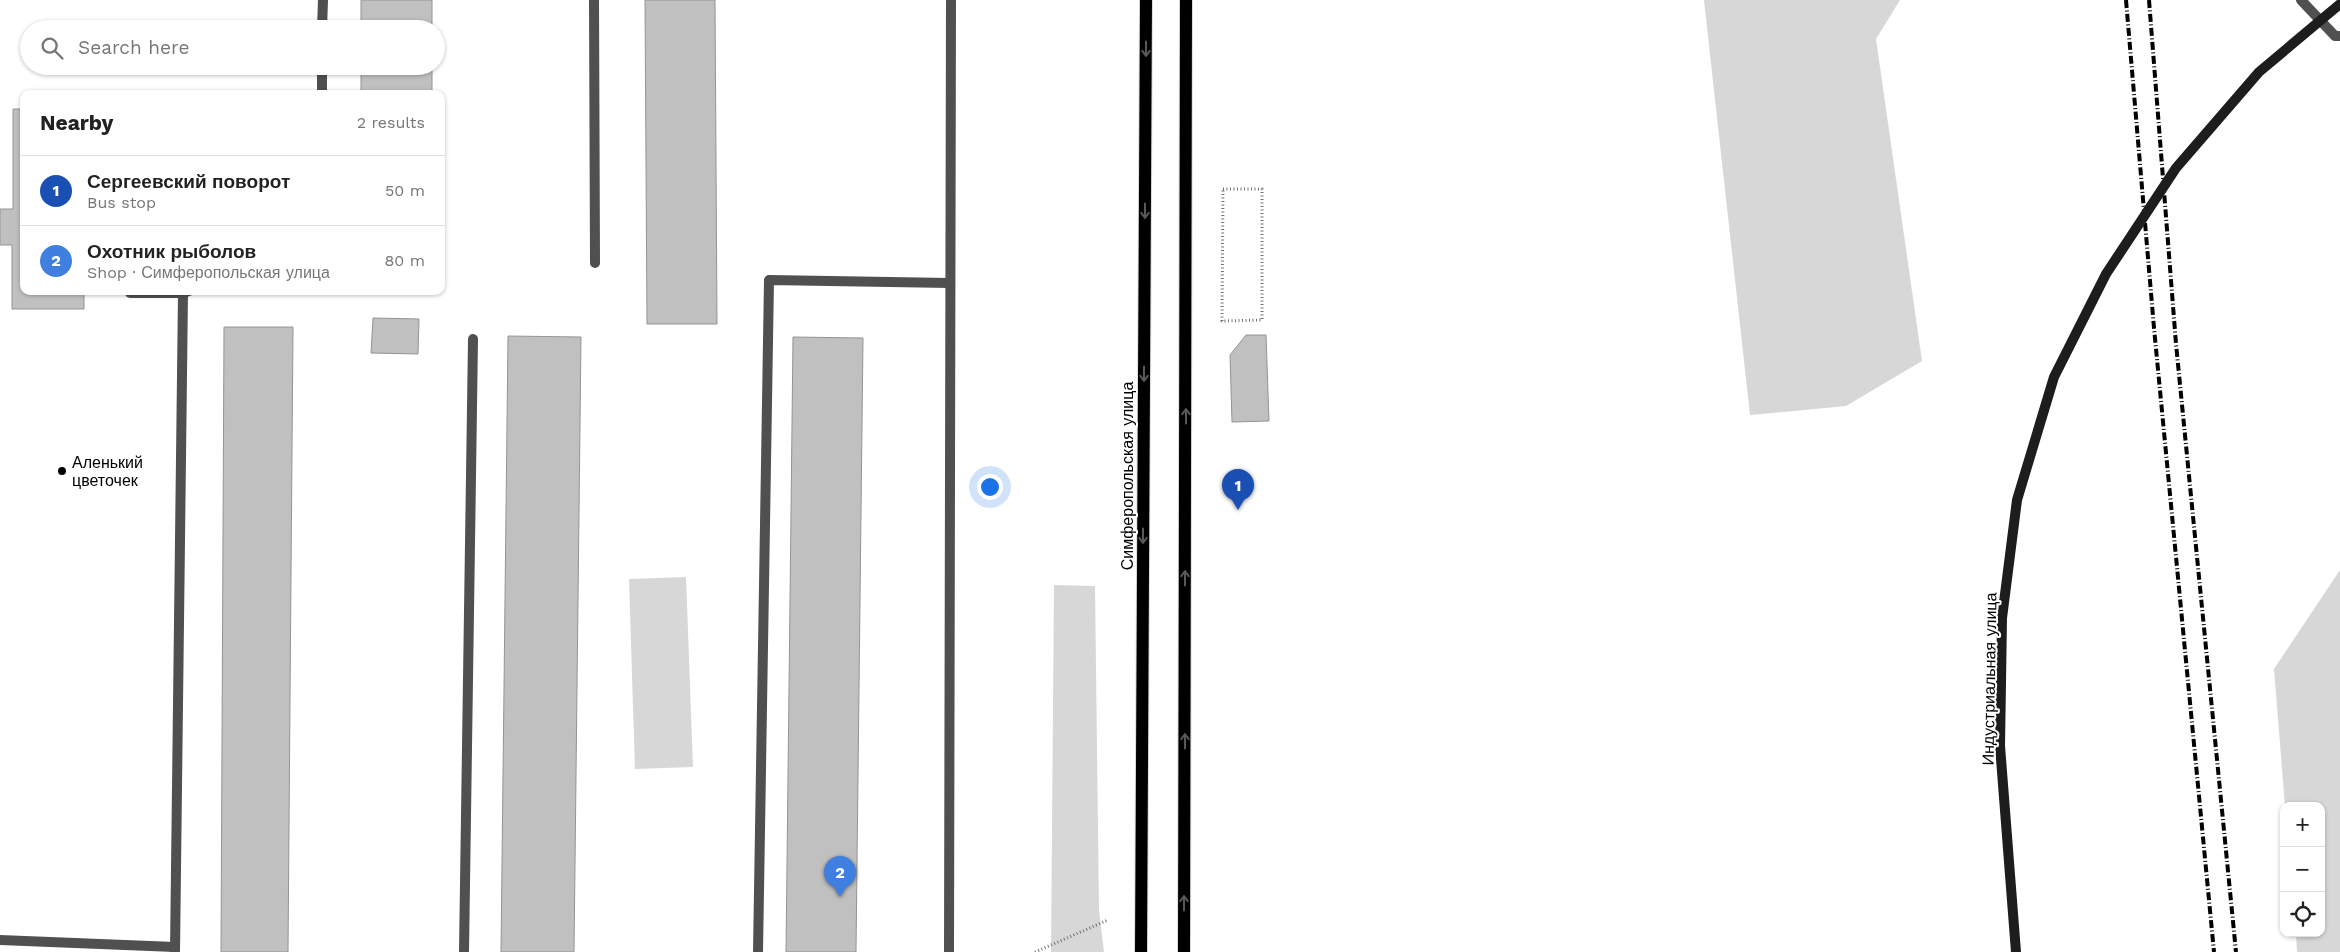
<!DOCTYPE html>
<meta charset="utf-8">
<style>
body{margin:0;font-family:"Work Sans",sans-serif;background:#f2f2f2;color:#222}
.controls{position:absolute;right:15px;bottom:15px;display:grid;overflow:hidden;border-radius:10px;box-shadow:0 1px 4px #0004}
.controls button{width:45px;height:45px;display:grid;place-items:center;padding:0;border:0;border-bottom:1px solid #e0e0e0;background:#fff;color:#222;font:25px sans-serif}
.you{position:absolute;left:989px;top:486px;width:18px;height:18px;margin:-12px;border:4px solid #fff;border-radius:50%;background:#1a73e8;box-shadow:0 0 0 8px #1a73e833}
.badge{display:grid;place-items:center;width:32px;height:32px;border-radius:50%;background:#111827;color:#fff;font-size:16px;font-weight:700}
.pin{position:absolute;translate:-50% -41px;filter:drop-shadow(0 1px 2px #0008)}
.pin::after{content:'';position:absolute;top:26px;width:18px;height:15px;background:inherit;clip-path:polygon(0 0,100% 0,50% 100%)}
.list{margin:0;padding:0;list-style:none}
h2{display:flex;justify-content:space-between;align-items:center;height:65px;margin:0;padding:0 20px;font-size:21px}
h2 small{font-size:16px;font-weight:400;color:#767676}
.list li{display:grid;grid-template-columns:32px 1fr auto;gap:15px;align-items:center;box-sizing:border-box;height:70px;padding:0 20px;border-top:1px solid #e0e0e0}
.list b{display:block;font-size:19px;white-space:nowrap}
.list p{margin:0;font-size:16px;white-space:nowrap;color:#767676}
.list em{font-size:16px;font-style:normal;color:#767676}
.icon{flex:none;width:28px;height:28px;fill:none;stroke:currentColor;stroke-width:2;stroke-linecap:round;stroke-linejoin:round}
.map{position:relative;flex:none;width:2340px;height:952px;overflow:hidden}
.search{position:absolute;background:#fff;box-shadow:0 1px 4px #0004;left:20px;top:20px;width:425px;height:55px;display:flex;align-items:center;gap:12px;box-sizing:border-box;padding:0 18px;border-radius:28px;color:#767676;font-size:19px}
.panel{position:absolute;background:#fff;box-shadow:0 1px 4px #0004;left:20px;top:90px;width:425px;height:205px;border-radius:10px}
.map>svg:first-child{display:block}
</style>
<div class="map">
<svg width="2340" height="952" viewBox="0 0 2340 952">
<rect width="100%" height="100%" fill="#fff"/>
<g fill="#d7d7d7">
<polygon points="1704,0 1900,0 1876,39 1922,361 1846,406 1750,415"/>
<polygon points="2340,570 2340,952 2297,952 2296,933 2321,933 2321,806 2285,806 2274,669"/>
<polygon points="686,577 693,767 635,769 629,579"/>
<polygon points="1054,585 1095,586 1099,910 1104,952 1051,952"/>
</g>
<g fill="#c0c0c0" stroke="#949494">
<rect x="361" y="0" width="71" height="29"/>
<polygon points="645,0 715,0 717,324 647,324"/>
<rect x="361" y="66" width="71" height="28"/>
<polygon points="13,109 24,109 24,291 84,291 84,309 12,309 12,245 0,245 0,209 13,209"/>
<polygon points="373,318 419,319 418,354 371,353"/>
<polygon points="224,327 293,327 288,952 221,952"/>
<polygon points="1246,335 1266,335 1269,421 1232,422 1230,355"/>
<polygon points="508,336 581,337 574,952 501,952"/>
<polygon points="793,337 863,338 856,952 786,952"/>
</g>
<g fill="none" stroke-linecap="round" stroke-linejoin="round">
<defs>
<g id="primary">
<polyline points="1141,952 1146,0"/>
<polyline points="1184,952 1186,0"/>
</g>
</defs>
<use href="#primary" stroke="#dbdbdb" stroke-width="14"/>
<g stroke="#727272" stroke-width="3" stroke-dasharray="1 2.5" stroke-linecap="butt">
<polygon points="1223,189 1262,189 1262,320 1222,321"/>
<polyline points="1035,952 1108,920"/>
</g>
<g stroke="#505050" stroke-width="10">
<polyline points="594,0 595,263"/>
<polyline points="322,29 323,0"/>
<polyline points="322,94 322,66"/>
<polyline points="130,293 183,293"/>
<polyline points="0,940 175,947"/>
<polyline points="175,952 183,293 189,291"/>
<polyline points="464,952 473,339"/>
<polyline points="758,952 769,280 950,283"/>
</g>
<g stroke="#505050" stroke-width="10">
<polyline points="2301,0 2335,36 2340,36"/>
<polyline points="949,952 951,0"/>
</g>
<use href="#primary" stroke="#000" stroke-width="12"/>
<g stroke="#000" stroke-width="4" stroke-dasharray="8 2.5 1 2.5" stroke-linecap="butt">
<polyline points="2126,0 2154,328 2214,952"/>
<polyline points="2149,0 2176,344 2236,952"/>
</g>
<polyline stroke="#1d1d1d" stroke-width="10" points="2016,952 2000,746 2002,618 2017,500 2054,377 2106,274 2176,168 2259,72 2340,4"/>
</g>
<defs><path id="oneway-shaft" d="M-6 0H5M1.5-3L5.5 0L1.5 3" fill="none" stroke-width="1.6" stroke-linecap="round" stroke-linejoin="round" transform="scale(1.25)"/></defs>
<g stroke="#595959">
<use href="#oneway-shaft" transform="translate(1146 49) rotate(90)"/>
<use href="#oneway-shaft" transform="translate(1145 211) rotate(90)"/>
<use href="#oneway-shaft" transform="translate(1144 374) rotate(90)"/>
<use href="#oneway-shaft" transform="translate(1186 416) rotate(-90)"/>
<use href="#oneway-shaft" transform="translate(1143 536) rotate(90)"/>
<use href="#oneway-shaft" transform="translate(1185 578) rotate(-90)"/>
<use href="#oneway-shaft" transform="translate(1185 741) rotate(-90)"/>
<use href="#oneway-shaft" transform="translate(1184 903) rotate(-90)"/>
</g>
<circle fill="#000" stroke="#fff" stroke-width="2" cx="62" cy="471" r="5"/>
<g text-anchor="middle" stroke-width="4" stroke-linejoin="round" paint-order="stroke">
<g font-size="16" fill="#000" stroke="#fff" text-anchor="start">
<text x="72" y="468">Аленький<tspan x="72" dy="18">цветочек</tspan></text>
</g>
<g font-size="16" fill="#000" stroke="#fff">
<text transform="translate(1127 476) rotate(-90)" y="6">Симферопольская улица</text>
<text transform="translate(1989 679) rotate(-89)" y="6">Индустриальная улица</text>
</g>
</g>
</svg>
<div class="controls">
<button>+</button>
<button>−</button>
<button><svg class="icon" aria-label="locate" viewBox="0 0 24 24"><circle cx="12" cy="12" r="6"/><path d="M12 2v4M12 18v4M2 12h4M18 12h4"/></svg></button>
</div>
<div class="you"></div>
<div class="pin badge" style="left:1238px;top:510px;background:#1a4fb4">1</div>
<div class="pin badge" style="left:840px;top:897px;background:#3f7fe0">2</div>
<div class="search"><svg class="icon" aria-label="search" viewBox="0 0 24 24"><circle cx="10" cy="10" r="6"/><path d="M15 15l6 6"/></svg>Search here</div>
<section class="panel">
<h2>Nearby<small>2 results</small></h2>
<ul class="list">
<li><span class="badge" style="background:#1a4fb4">1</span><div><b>Сергеевский поворот</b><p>Bus stop</p></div><em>50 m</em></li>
<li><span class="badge" style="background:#3f7fe0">2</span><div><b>Охотник рыболов</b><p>Shop · Симферопольская улица</p></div><em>80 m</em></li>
</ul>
</section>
</div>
